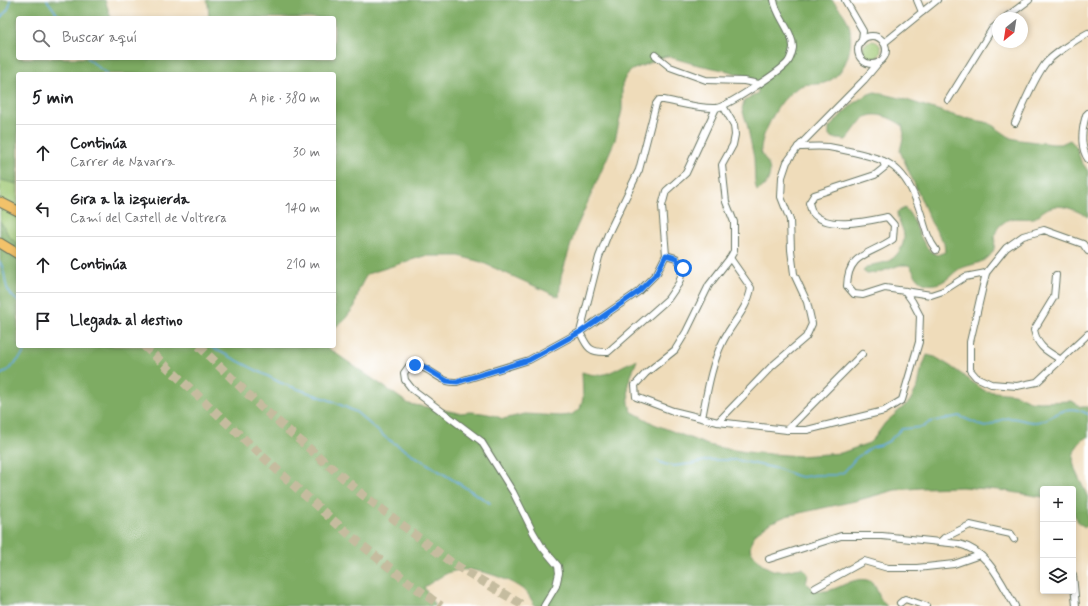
<!DOCTYPE html>
<html lang="es">
<meta charset="utf-8">
<style>
body{margin:0;font-family:Mynerve,sans-serif;background:#f2f2f2;color:#202124}
.controls{position:absolute;right:12px;bottom:12px;display:grid;overflow:hidden;border-radius:4px;box-shadow:0 2px 6px #0003}
.controls button{width:36px;height:36px;display:grid;place-items:center;padding:0;border:0;border-bottom:1px solid #e0e0e0;background:#fff;color:#202124;font:20px sans-serif}
.compass{position:absolute;left:992px;top:12px;width:36px;height:36px;border-radius:50%;background:#fff;box-shadow:0 2px 6px #0003;rotate:210deg}
.stop{position:absolute;width:12px;height:12px;margin:-9px;border:3px solid #1a73e8;border-radius:50%;background:#fff}
.stop.end{background:#1a73e8;border-color:#fff;box-shadow:0 1px 4px #0008}
.list{margin:0;padding:0;list-style:none}
h2{display:flex;justify-content:space-between;align-items:center;height:52px;margin:0;padding:0 16px;font-size:17px}
h2 small{font-size:13px;font-weight:400;color:#757577}
.list li{display:grid;grid-template-columns:26px 1fr auto;gap:12px;align-items:center;box-sizing:border-box;height:56px;padding:0 16px;border-top:1px solid #e0e0e0}
.list b{display:block;font-size:15px;white-space:nowrap}
.list p{margin:0;font-size:13px;white-space:nowrap;color:#757577}
.list em{font-size:13px;font-style:normal;color:#757577}
.icon{flex:none;width:22px;height:22px;fill:none;stroke:currentColor;stroke-width:2;stroke-linecap:round;stroke-linejoin:round}
.map{position:relative;flex:none;width:1088px;height:606px;overflow:hidden}
.search{position:absolute;background:#fff;box-shadow:0 2px 6px #0003;left:16px;top:16px;width:320px;height:44px;display:flex;align-items:center;gap:10px;box-sizing:border-box;padding:0 14px;border-radius:4px;color:#757577;font-size:15px}
.panel{position:absolute;background:#fff;box-shadow:0 2px 6px #0003;left:16px;top:72px;width:320px;height:276px;border-radius:4px}
.map>svg:first-child{display:block}
</style>
<div class="map">
<svg width="1088" height="606" viewBox="0 0 1088 606">
<rect width="100%" height="100%" fill="#fff"/>
<filter id="ink" filterUnits="userSpaceOnUse"><feTurbulence type="fractalNoise" baseFrequency=".025" numOctaves="2"/><feDisplacementMap in="SourceGraphic" scale="8" xChannelSelector="R" yChannelSelector="G"/><feConvolveMatrix kernelMatrix="1 2 1 2 8 2 1 2 1" color-interpolation-filters="sRGB"/></filter>
<filter id="wash" filterUnits="userSpaceOnUse"><feTurbulence type="fractalNoise" baseFrequency=".012" numOctaves="4" result="noise"/><feDisplacementMap in="SourceGraphic" scale="16" xChannelSelector="R" yChannelSelector="G"/><feGaussianBlur stdDeviation="0.9" result="paint"/><feColorMatrix in="noise" values="0 0 0 0 0 0 0 0 0 0 0 0 0 0 0 0 0 1.4 0 .05"/><feComposite in="paint" operator="in"/></filter>
<g filter="url(#wash)">
<rect width="100%" height="100%" fill="#efdcba"/>
<g fill="#9ec772" stroke="#5e8253">
<circle cx="872" cy="50" r="9"/>
<polygon points="1,180 18,184 18,245 9,236 0,221 0,183"/>
</g>
<g fill="#7eac64" stroke="#4e744c">
<path d="M0 0H105L111 18H18V58H140L148 60 155 58H334V18H209L208 4 206 0H832C838 7 844 13 848 22 855 41 848 71 829 81 818 87 807 81 797 88 784 97 775 110 769 124 765 131 762 140 761 147 760 154 765 158 768 164 773 175 767 186 757 191L755 183 754 158 747 124 742 109 744 101 758 93 755 79 728 71 694 64 666 56 632 70 626 76 622 84V110L615 140 575 231 561 277 559 297 481 262 459 256H424L367 274 359 289 355 306 345 319 334 328V74H18V184L1 180 0 183Z"/>
<path d="M875 92 900 98 956 116 989 123 1011 138 1020 140 1053 144H1061L1070 140 1076 146 1081 161 1088 171V217C1076 210 1058 201 1045 210 1041 212 1037 218 1033 218 1022 220 1012 215 1003 223 990 232 998 245 992 253 985 264 970 264 959 269 953 273 949 279 942 282 938 284 932 285 927 284 916 282 915 272 909 265H900L880 272 867 274 863 271C871 263 876 265 886 262 896 259 905 246 904 235 903 226 897 222 897 212L905 208C919 223 918 246 937 255L945 252 944 243 931 222 900 151 904 134 902 125C891 118 873 109 862 120 856 126 852 134 846 140L837 139 829 136V128C841 115 858 96 875 92Z"/>
<path d="M0 221 9 236 18 245V346H325L409 404 460 413 471 412 482 413 493 415 503 419 525 414 560 416 571 415 580 409 583 398 582 372C608 381 614 367 637 360L628 384 629 403 631 411 654 424 705 444 716 447 746 452 799 456 841 453 869 443 875 437 885 423 910 401 918 386 921 371 927 355 935 357 950 366 985 391 1014 394 1030 401 1039 402 1072 401 1081 407H1088V437C1084 438 1081 441 1078 445 1065 462 1082 481 1088 498 1088 504 1088 519 1088 526L1085 527C1070 519 1073 504 1073 489H1043V497L999 490 962 487 921 488 895 490 855 501 786 516 770 523 756 533 752 540 750 549C756 559 765 569 777 571 786 572 795 568 803 568L808 574 806 583C828 606 848 572 870 581 878 585 877 599 887 606H535C532 601 529 594 525 591 509 578 474 566 454 571 444 573 433 582 424 587L435 606H0Z"/>
</g>
<g fill="none" stroke-linecap="round" stroke-linejoin="round">
<g stroke="#66aadb" stroke-width="1.5">
<polyline points="47,0 60,18"/>
<path d="M0 18C6 12 11 8 10 0"/>
<polyline points="87,58 107,74"/>
<path d="M0 262C9 277 0 288 18 301"/>
<polyline points="209,346 281,383 332,401 356,412 386,438 490,503"/>
<path d="M0 375C9 371 24 355 28 346"/>
<path d="M656 460 664 464 673 466 690 464 709 460H737L779 469 797 476 802 477 815 475H835L844 472 856 458 872 447 881 445 889 441 901 429 923 427 930 422 959 416 985 427C993 425 1000 419 1008 418 1018 417 1026 423 1036 422 1058 418 1064 401 1088 414"/>
</g>
</g>
</g>
<g filter="url(#ink)">
<g fill="none" stroke-linecap="round" stroke-linejoin="round">
<g stroke="#c5bc9f" stroke-width="9" stroke-dasharray="9 4.5" stroke-linecap="butt">
<path d="M144 346C242 434 333 530 441 606"/>
<polyline points="199,346 260,406 363,495 452,563 524,606"/>
</g>
<defs>
<g id="minor">
<polyline points="845,0 863,31 862,40"/>
<polyline points="917,0 922,12"/>
<polyline points="1005,18 1029,0"/>
<circle cx="872" cy="50" r="14"/>
<polyline points="884,43 937,0"/>
<polyline points="655,55 670,67 706,80 744,81 759,84"/>
<polyline points="948,100 992,29 998,24"/>
<polyline points="723,106 734,125 735,135 733,145 722,165 726,202 734,222 734,251 730,258 709,285 686,332 675,350 646,373 635,385 636,397 673,411 718,422 787,430 807,430 884,411 902,400 919,342 920,316 912,301 905,291"/>
<path d="M1088 113 1086 115C1082 129 1079 146 1088 159"/>
<path d="M1015 123C1024 104 1032 82 1045 64 1052 55 1077 39 1088 33"/>
<path d="M798 147C808 147 819 146 829 147 845 150 878 156 891 165 903 173 911 187 916 200 924 218 924 234 936 250"/>
<path d="M883 161 885 167 875 175 814 195 809 203C810 206 811 210 812 212 826 231 868 221 887 217L894 225 893 239C871 255 848 252 847 286L854 294 863 295 885 288 931 295 943 291 965 277 986 273"/>
<polyline points="1088,251 1083,244 1044,230 1023,236 1006,248 986,273 970,342 970,370 976,377 991,384 1017,386 1037,382 1088,334"/>
<path d="M1056 275 1054 297 1034 330C1038 348 1047 351 1061 360"/>
<path d="M580 332 599 257 608 234 639 170 656 104 659 100H664C680 103 700 109 716 108 726 107 781 71 788 62 791 58 792 53 793 48 794 33 776 16 774 0"/>
<path d="M580 332C587 347 589 353 608 352L668 299 679 283 683 268 676 258 666 255"/>
<path d="M702 418C707 393 711 365 723 341 732 323 748 308 751 288L730 258"/>
<polyline points="718,422 772,366 806,337 812,324 807,302 794,274 791,250 790,220 781,197 782,177 787,162 798,147 864,80 879,62"/>
<polyline points="787,430 862,354"/>
<polyline points="941,541 944,538 970,525 1011,534 1014,539"/>
<path d="M769 559 841 536H882L959 544C989 551 1001 583 1015 606"/>
<polyline points="1073,575 1076,606"/>
<polyline points="815,588 864,561 888,568 917,568 954,564 980,555"/>
<polyline points="900,603 905,599 926,606"/>
<path d="M544 606 556 586 559 573 558 566 542 547 533 532 513 492 481 441 412 389 405 380 404 373 409 366C425 363 433 376 447 381 450 382 454 382 457 382L529 360 580 332 638 292 657 273 666 255 662 206 666 191 686 173 716 108"/>
</g>
<g id="highway">
<polyline points="0,202 18,211"/>
<polyline points="0,243 18,254"/>
</g>
</defs>
<use href="#minor" stroke="#687563" stroke-width="8"/>
<use href="#highway" stroke="#687563" stroke-width="11"/>
<use href="#minor" stroke="#fff" stroke-width="6"/>
<use href="#highway" stroke="#f3c26a" stroke-width="9"/>
</g>
</g>
<g fill="none" stroke-linecap="round" stroke-linejoin="round" filter="url(#ink)">
<polyline stroke="#1a73e8" stroke-width="5" points="415,365 422,366 447,381 457,382 529,360 580,332 638,292 657,273 666,255 676,258 683,268"/>
</g>
</svg>
<div class="controls">
<button>+</button>
<button>−</button>
<button><svg class="icon" aria-label="layers" viewBox="0 0 24 24"><path d="M12 4l9 5-9 5-9-5zM3 14l9 5 9-5"/></svg></button>
</div>
<svg class="compass" viewBox="-18 -18 36 36"><path d="M0-13l5 13h-10z" fill="#e53935"/><path d="M0 13l5-13h-10z" fill="#757577"/></svg>
<div class="stop" style="left:683px;top:268px"></div>
<div class="stop end" style="left:415px;top:365px"></div>
<div class="search"><svg class="icon" aria-label="search" viewBox="0 0 24 24"><circle cx="10" cy="10" r="6"/><path d="M15 15l6 6"/></svg>Buscar aquí</div>
<section class="panel">
<h2>5 min<small>A pie · 380 m</small></h2>
<ul class="list">
<li><svg class="icon" aria-label="ahead" viewBox="0 0 24 24"><path d="M12 20V5M6 11l6-6 6 6"/></svg><div><b>Continúa</b><p>Carrer de Navarra</p></div><em>30 m</em></li>
<li><svg class="icon" aria-label="left" viewBox="0 0 24 24"><path d="M17 20v-9H6M10 6l-5 5 5 5"/></svg><div><b>Gira a la izquierda</b><p>Camí del Castell de Voltrera</p></div><em>140 m</em></li>
<li><svg class="icon" aria-label="ahead" viewBox="0 0 24 24"><path d="M12 20V5M6 11l6-6 6 6"/></svg><div><b>Continúa</b></div><em>210 m</em></li>
<li><svg class="icon" aria-label="arrive" viewBox="0 0 24 24"><path d="M6 21V4h12l-3 4 3 4H6"/></svg><div><b>Llegada al destino</b></div></li>
</ul>
</section>
</div>
